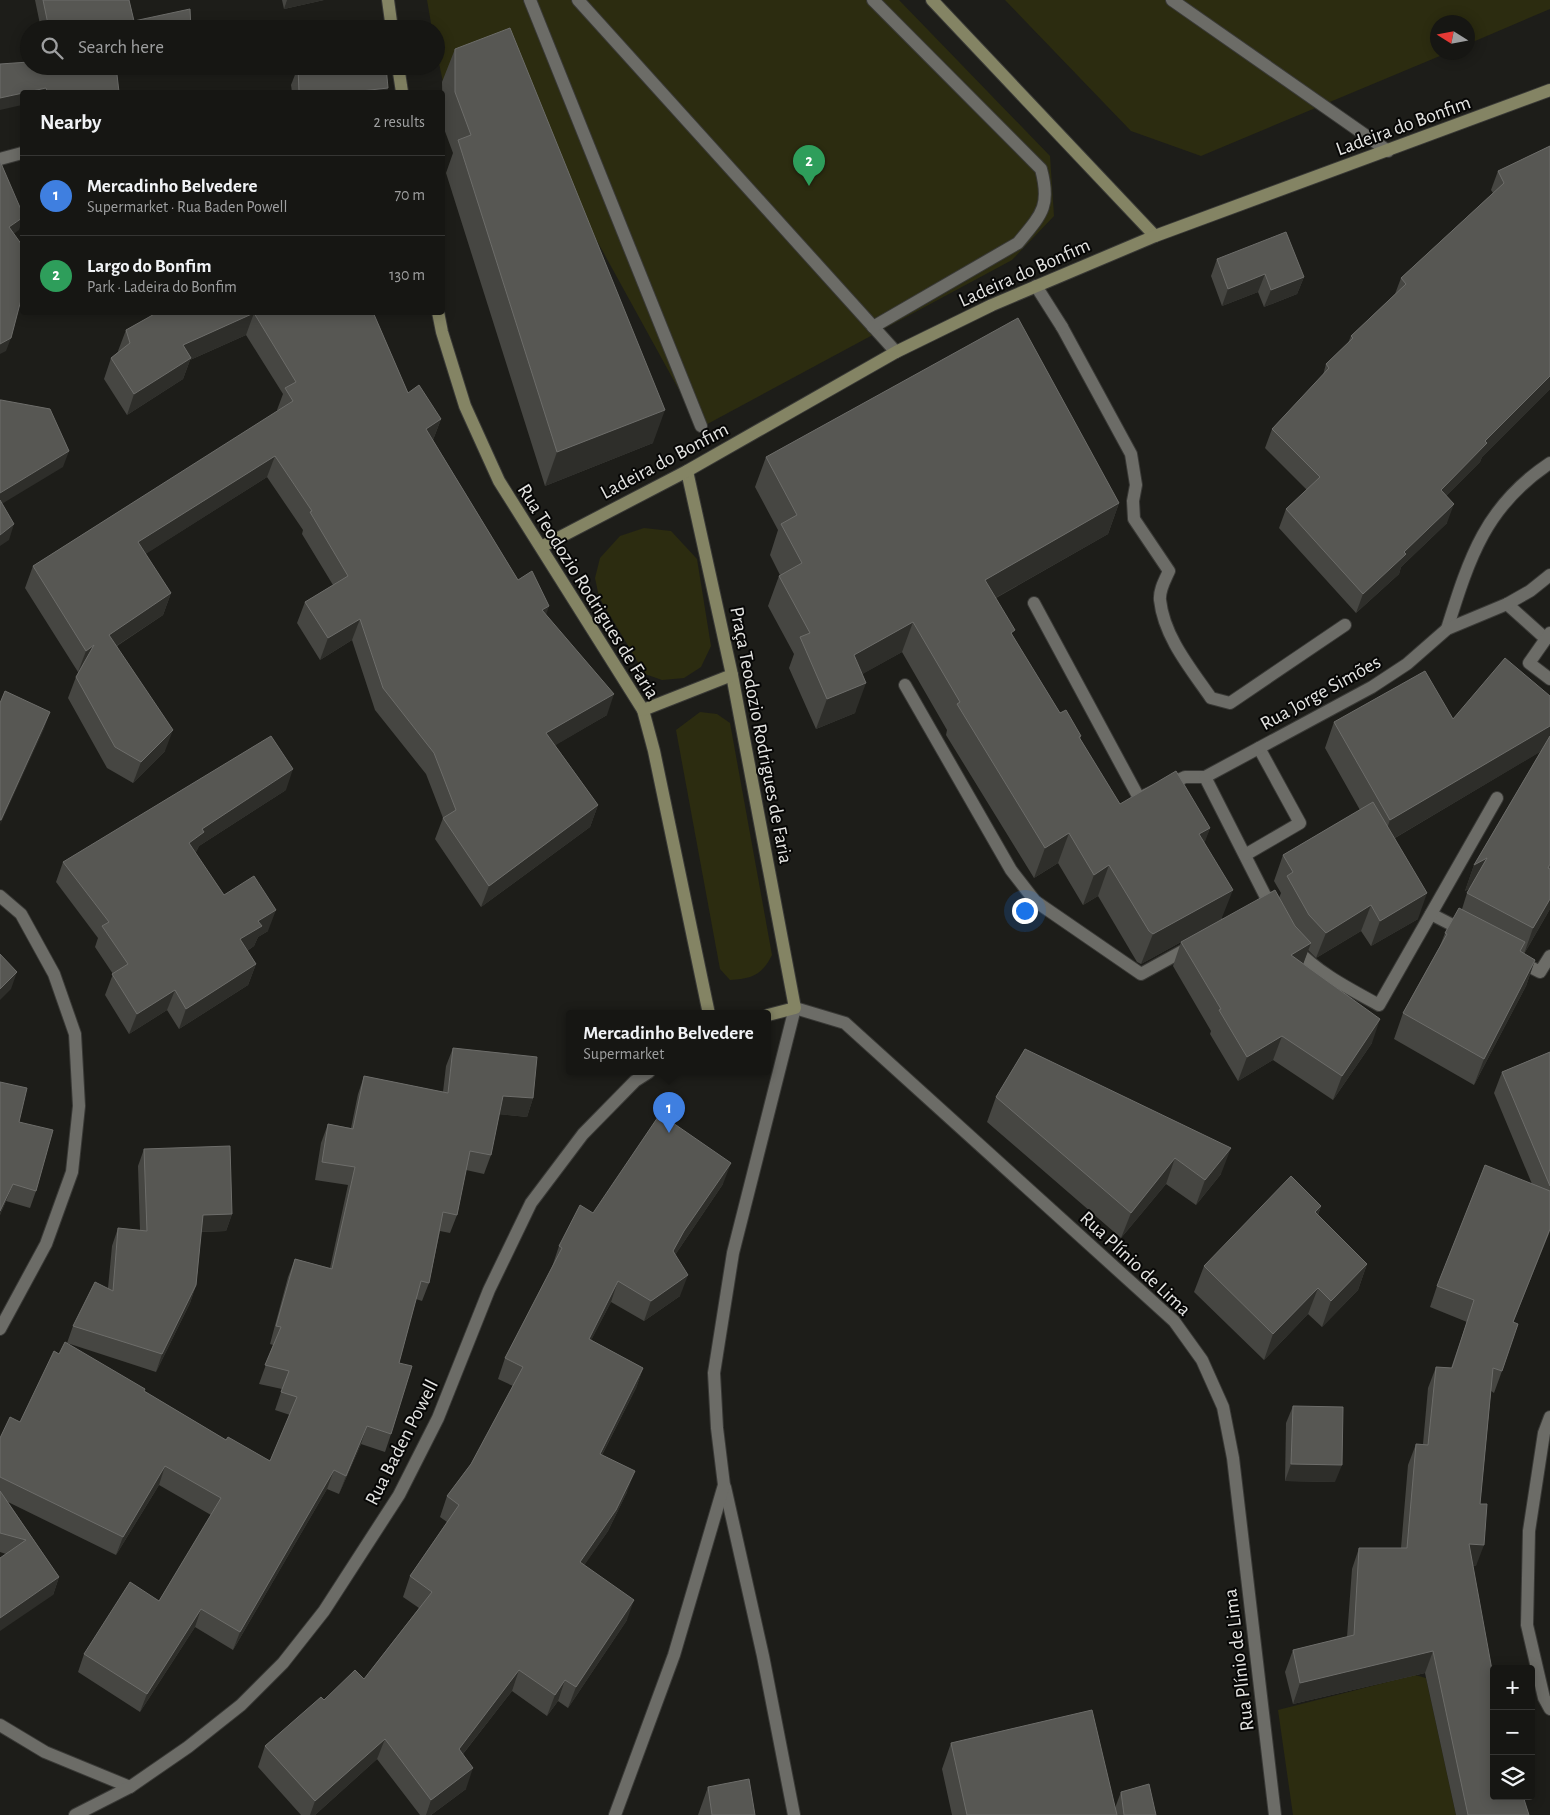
<!DOCTYPE html>
<meta charset="utf-8">
<style>
body{margin:0;font-family:"Alegreya Sans",sans-serif;background:#232321;color:#f1f3f6}
.controls{position:absolute;right:15px;bottom:15px;display:grid;overflow:hidden;border-radius:5px;box-shadow:0 2px 12px #0003}
.controls button{width:45px;height:45px;display:grid;place-items:center;padding:0;border:0;border-bottom:1px solid #353533;background:#161613;color:#f1f3f6;font:25px sans-serif}
.compass{position:absolute;left:1430px;top:15px;width:45px;height:45px;border-radius:50%;background:#161613;box-shadow:0 2px 12px #0003;rotate:281deg}
.you{position:absolute;left:1024px;top:910px;width:18px;height:18px;margin:-12px;border:4px solid #fff;border-radius:50%;background:#1a73e8;box-shadow:0 0 0 8px #1a73e833}
.badge{display:grid;place-items:center;width:32px;height:32px;border-radius:50%;background:#ea580c;color:#fff;font-size:16px;font-weight:700}
.pin{position:absolute;translate:-50% -41px;filter:drop-shadow(0 1px 2px #0008)}
.pin::after{content:'';position:absolute;top:26px;width:18px;height:15px;background:inherit;clip-path:polygon(0 0,100% 0,50% 100%)}
.popup{position:absolute;left:566px;top:1010px;width:205px;height:65px;box-sizing:border-box;display:grid;place-content:center;border-radius:5px;background:#161613;filter:drop-shadow(0 1px 4px #0005);font-size:16px;white-space:nowrap;color:#9e9fa0}
.popup b{font-size:19px;color:#f1f3f6}
.popup::after{content:'';position:absolute;left:50%;top:100%;margin-left:-10px;border:10px solid transparent;border-top-color:#161613}
.list{margin:0;padding:0;list-style:none}
h2{display:flex;justify-content:space-between;align-items:center;height:65px;margin:0;padding:0 20px;font-size:21px}
h2 small{font-size:16px;font-weight:400;color:#9e9fa0}
.list li{display:grid;grid-template-columns:32px 1fr auto;gap:15px;align-items:center;box-sizing:border-box;height:80px;padding:0 20px;border-top:1px solid #353533}
.list b{display:block;font-size:19px;white-space:nowrap}
.list p{margin:0;font-size:16px;white-space:nowrap;color:#9e9fa0}
.list em{font-size:16px;font-style:normal;color:#9e9fa0}
.icon{flex:none;width:28px;height:28px;fill:none;stroke:currentColor;stroke-width:2;stroke-linecap:round;stroke-linejoin:round}
.map{position:relative;flex:none;width:1550px;height:1815px;overflow:hidden}
.search{position:absolute;background:#161613;box-shadow:0 2px 12px #0003;left:20px;top:20px;width:425px;height:55px;display:flex;align-items:center;gap:12px;box-sizing:border-box;padding:0 18px;border-radius:28px;color:#9e9fa0;font-size:19px}
.panel{position:absolute;background:#161613;box-shadow:0 2px 12px #0003;left:20px;top:90px;width:425px;height:225px;border-radius:5px}
.map>svg:first-child{display:block}
</style>
<div class="map">
<svg width="1550" height="1815" viewBox="0 0 1550 1815">
<rect width="100%" height="100%" fill="#1d1d19"/>
<g fill="#2c2c10">
<polygon points="427,0 899,0 1050,156 1054,216 1012,260 700,428 498,61 443,82 436,49 436,29 432,29"/>
<polygon points="1005,0 1550,0 1550,9 1468,44 1468,22 1438,22 1438,52 1447,53 1201,156 1131,131"/>
<polygon points="644,528 671,531 697,559 711,646 701,667 684,678 662,680 645,674 599,597 595,578 600,558 620,536"/>
<path d="M700 712 717 714 730 723 772 955C762 975 752 979 730 980L720 969 676 730Z"/>
<polygon points="1415,1675 1426,1678 1456,1815 1293,1815 1278,1710"/>
</g>
<g fill="none" stroke-linecap="round" stroke-linejoin="round">
<defs>
<g id="lane">
<path d="M1062 327 1131 454 1136 485 1133 501 1134 519 1169 571C1165 580 1159 590 1160 600 1164 637 1191 669 1211 698L1230 703 1345 625"/>
<polyline points="1034,603 1139,798 1185,777 1205,777 1273,911"/>
<polyline points="1507,604 1546,639"/>
<polyline points="1550,633 1529,663 1550,679"/>
<polyline points="905,685 1011,870 1035,901 1141,974 1190,947"/>
<polyline points="1245,855 1300,823 1259,748"/>
<polyline points="1431,914 1464,931"/>
<path d="M1294 947C1318 973 1348 988 1379 1005L1497 798"/>
<polyline points="1519,961 1540,972 1550,956"/>
<polyline points="725,1487 763,1656 794,1815"/>
<polyline points="615,1815 674,1655 724,1485 717,1428 714,1373 733,1253 795,1008"/>
</g>
<g id="street">
<polyline points="530,0 701,426"/>
<polyline points="578,0 896,352"/>
<path d="M873 0 1041 169C1051 206 1042 214 1018 243L873 327"/>
<polyline points="1172,0 1388,151"/>
<polyline points="0,159 22,153"/>
<polyline points="1036,286 1062,327"/>
<path d="M1447 629C1469 559 1485 506 1550 463"/>
<polyline points="1205,777 1372,687 1407,664 1447,629 1507,604 1530,591 1550,575"/>
<polyline points="0,896 21,914 54,974 75,1034 79,1106 72,1172 46,1244 0,1329"/>
<polyline points="795,1008 845,1023 1174,1321 1202,1360 1223,1407 1233,1458 1275,1815"/>
<polyline points="1550,1417 1544,1433 1529,1531 1527,1625 1544,1698 1550,1709"/>
<polyline points="0,1725 45,1752 130,1787"/>
<polyline points="75,1815 130,1787 188,1747 241,1705 283,1663 324,1611 399,1495 438,1418 489,1290 531,1203 583,1134 635,1081 649,1072"/>
</g>
<g id="secondary">
<polyline points="388,0 392,29"/>
<polyline points="932,0 1155,236"/>
<polyline points="398,66 402,92"/>
<polyline points="438,312 442,332 465,406 499,481 643,710 654,751 709,1014"/>
<polyline points="687,471 732,675 795,1008 768,1015"/>
<polyline points="541,547 687,471 896,352 992,305 1155,236 1550,90"/>
<polyline points="643,710 732,675"/>
</g>
</defs>
<use href="#lane" stroke="#393936" stroke-width="14"/>
<use href="#street" stroke="#393936" stroke-width="14"/>
<use href="#secondary" stroke="#393936" stroke-width="14"/>
<use href="#lane" stroke="#6c6c67" stroke-width="12"/>
<use href="#street" stroke="#6c6c67" stroke-width="12"/>
<use href="#secondary" stroke="#848464" stroke-width="12"/>
</g>
<g fill="#464642">
<polygon points="35,0 129,0 134,21 191,29 41,29"/>
<polygon points="282,0 324,0 284,9"/>
<polygon points="455,49 653,443 545,486 446,173 453,153 443,126 442,82"/>
<polygon points="298,67 388,88 386,92 292,92 291,85"/>
<polygon points="1550,146 1550,389 1482,457 1480,462 1446,496 1447,523 1401,567 1399,574 1356,613 1279,528 1286,509 1307,490 1265,448 1272,429 1323,375 1326,364 1348,343 1351,336 1395,294 1401,278 1493,193 1491,190 1498,171"/>
<polygon points="1217,259 1304,277 1297,294 1264,307 1258,292 1222,306 1211,276"/>
<polygon points="158,312 373,312 408,393 441,419 433,440 518,580 546,615 607,715 555,745 598,805 590,827 481,907 435,839 443,818 426,774 375,710 352,640 320,660 297,623 305,602 333,585 302,534 303,530 267,477 145,554 171,593 163,615 117,646 165,751 133,783 107,768 68,698 76,677 79,672 78,672 25,588 33,566 278,411 277,410 283,394 246,335 190,360 183,379 127,415 104,379 111,358 118,352 118,351 126,330"/>
<polygon points="766,457 1119,503 1108,534 996,598 1013,636 1060,713 1081,736 1080,739 1120,804 1210,828 1204,842 1222,919 1279,898 1281,893 1274,881 1283,855 1360,810 1325,748 1334,722 1453,719 1550,696 1550,909 1524,954 1535,960 1526,986 1474,1085 1394,1039 1403,1013 1440,946 1445,933 1462,909 1467,893 1470,888 1465,891 1474,865 1541,751 1395,838 1418,919 1371,946 1361,931 1316,958 1308,950 1303,964 1372,1043 1333,1100 1273,1060 1238,1081 1210,1034 1211,1031 1173,966 1181,942 1141,964 1137,962 1098,896 1083,905 1058,863 1034,878 946,735 947,730 902,652 862,674 855,713 816,729 789,668 794,654 768,606 779,576 780,575 770,555 778,530 755,487"/>
<polygon points="286,790 199,846 196,852 195,853 224,895 268,931 258,937 254,946 247,951 256,964 248,985 179,1029 167,1010 129,1034 105,995 113,974 95,947 98,938 56,882 63,862"/>
<polygon points="453,1048 533,1098 527,1117 499,1114 491,1155 484,1174 466,1170 457,1215 450,1233 440,1231 429,1283 422,1301 416,1299 399,1363 391,1434 385,1452 361,1444 339,1494 327,1489 233,1650 195,1627 140,1712 78,1672 84,1654 159,1601 211,1515 159,1485 116,1555 8,1502 59,1577 53,1595 6,1554 0,1552 0,1438 20,1422 144,1391 226,1440 270,1461 290,1415 275,1410 282,1389 259,1384 273,1345 270,1344 288,1277 295,1259 330,1268 348,1185 315,1180 321,1143 328,1124 351,1128 358,1094 364,1076 443,1092 446,1066"/>
<polygon points="1550,1052 1550,1231 1513,1322 1502,1371 1494,1393 1491,1391 1480,1504 1476,1566 1473,1566 1494,1796 1529,1815 1456,1815 1425,1673 1293,1704 1285,1672 1293,1650 1347,1637 1352,1569 1359,1548 1401,1548 1408,1465 1416,1444 1423,1444 1428,1388 1436,1367 1451,1368 1467,1322 1430,1307 1437,1286 1532,1184 1494,1093 1502,1072"/>
<polygon points="0,1082 19,1122 36,1191 30,1208 6,1201 0,1215"/>
<polygon points="996,1097 1221,1174 1196,1205 1166,1184 1121,1238 987,1122"/>
<polygon points="144,1149 232,1214 226,1231 201,1232 196,1285 190,1303 156,1372 67,1343 73,1326 108,1288 112,1246 118,1228 140,1230 138,1166"/>
<polygon points="723,1184 675,1255 680,1296 644,1321 611,1302 591,1340 643,1368 636,1388 602,1455 627,1492 608,1531 584,1565 627,1620 568,1708 558,1701 547,1716 512,1691 463,1754 466,1789 431,1815 420,1815 377,1759 315,1815 301,1815 258,1767 265,1746 324,1700 364,1679 419,1608 403,1597 410,1576 447,1522 440,1517 447,1496 471,1464 513,1386 498,1379 505,1358 552,1267 559,1246 593,1213"/>
<polygon points="1321,1206 1318,1215 1367,1264 1358,1290 1322,1327 1308,1314 1264,1360 1194,1292 1204,1266"/>
<polygon points="1293,1406 1335,1482 1285,1481 1286,1423"/>
<polygon points="951,1743 1115,1808 1121,1792 1156,1815 952,1815 942,1769"/>
<polygon points="708,1787 755,1815 698,1815"/>
</g>
<g fill="#2e2e2a">
<polygon points="287,0 324,0 284,9"/>
<polygon points="46,88 45,92 24,92"/>
<polygon points="388,88 386,92 352,92"/>
<polygon points="22,93 22,105 0,110 0,98"/>
<polygon points="22,218 22,221 19,230 4,241 9,227"/>
<polygon points="1265,274 1258,292 1222,306 1228,289"/>
<polygon points="1304,277 1297,294 1264,307 1271,290"/>
<polygon points="254,313 246,335 190,360 183,379 127,415 134,394 183,345"/>
<polygon points="11,338 6,351 0,354 0,344"/>
<polygon points="1550,376 1550,389 1482,457 1480,462 1433,509 1441,490 1485,441"/>
<polygon points="665,410 653,443 545,486 557,452"/>
<polygon points="441,419 433,440 418,450 426,429"/>
<polygon points="69,451 63,467 0,505 0,493"/>
<polygon points="275,456 267,477 130,564 138,542"/>
<polygon points="1119,503 1108,534 974,610 985,580"/>
<polygon points="1454,504 1447,523 1401,567 1399,574 1356,613 1363,594 1404,552"/>
<polygon points="14,524 9,540 0,546 0,535"/>
<polygon points="171,593 163,615 101,656 109,635"/>
<polygon points="549,606 542,627 542,610"/>
<polygon points="360,619 352,640 320,660 328,638"/>
<polygon points="913,622 902,652 843,685 854,655"/>
<polygon points="94,645 86,667 78,672 86,651"/>
<polygon points="866,683 855,713 816,729 827,699"/>
<polygon points="614,694 607,715 539,755 546,733"/>
<polygon points="50,712 44,729 0,825 1,820"/>
<polygon points="1550,726 1550,746 1381,846 1390,820"/>
<polygon points="173,730 165,751 133,783 141,762"/>
<polygon points="293,769 286,790 199,846 196,852 181,864 189,843 202,829"/>
<polygon points="598,805 590,827 481,907 489,886"/>
<polygon points="1210,828 1199,858 1199,834"/>
<polygon points="1069,833 1058,863 1034,878 1045,848"/>
<polygon points="1487,858 1478,883 1465,891 1474,865"/>
<polygon points="1109,865 1098,896 1083,905 1094,875"/>
<polygon points="1233,890 1221,920 1141,964 1153,934"/>
<polygon points="1427,893 1418,919 1371,946 1380,921"/>
<polygon points="1550,899 1550,909 1524,954 1533,928"/>
<polygon points="1371,905 1361,931 1316,958 1326,933"/>
<polygon points="276,910 268,931 258,937 254,946 233,960 240,939 258,921"/>
<polygon points="1311,943 1302,967 1291,955"/>
<polygon points="1535,960 1526,986 1474,1085 1484,1059"/>
<polygon points="256,964 248,985 179,1029 186,1009"/>
<polygon points="17,972 11,989 0,1000 0,989"/>
<polygon points="175,990 167,1010 129,1034 137,1014"/>
<polygon points="1380,1019 1372,1043 1333,1100 1342,1076"/>
<polygon points="1282,1036 1273,1060 1238,1081 1247,1057"/>
<polygon points="503,1096 533,1098 527,1117 497,1114"/>
<polygon points="1231,1148 1221,1174 1196,1205 1205,1180"/>
<polygon points="1175,1158 1166,1184 1121,1238 1131,1213"/>
<polygon points="731,1163 723,1184 677,1252 666,1272 673,1251 684,1231"/>
<polygon points="13,1184 6,1201 0,1215 0,1211"/>
<polygon points="1321,1206 1312,1231 1315,1212"/>
<polygon points="232,1214 226,1231 196,1232 203,1215"/>
<polygon points="1550,1229 1550,1231 1505,1343 1513,1322"/>
<polygon points="1367,1264 1358,1290 1322,1327 1331,1301"/>
<polygon points="688,1275 680,1296 644,1321 651,1301"/>
<polygon points="618,1281 611,1302 581,1360 589,1339"/>
<polygon points="196,1285 190,1303 156,1372 162,1354"/>
<polygon points="1318,1288 1308,1314 1264,1360 1273,1334"/>
<polygon points="643,1368 636,1388 592,1474 600,1454"/>
<polygon points="367,1426 361,1444 339,1494 346,1476"/>
<polygon points="1291,1464 1342,1465 1335,1482 1285,1481"/>
<polygon points="165,1466 159,1485 116,1555 123,1537"/>
<polygon points="334,1470 327,1489 233,1650 240,1632"/>
<polygon points="635,1471 627,1492 608,1531 572,1583 580,1562"/>
<polygon points="1469,1544 1484,1545 1476,1566 1461,1565"/>
<polygon points="59,1577 53,1595 0,1631 0,1618"/>
<polygon points="634,1600 627,1620 568,1708 576,1687"/>
<polygon points="201,1609 195,1627 140,1712 147,1694"/>
<polygon points="1433,1651 1425,1673 1293,1704 1300,1683"/>
<polygon points="519,1670 512,1691 451,1769 459,1749"/>
<polygon points="565,1680 558,1701 547,1716 555,1695"/>
<polygon points="385,1739 377,1759 315,1815 310,1815 315,1801"/>
<polygon points="473,1768 466,1789 431,1815 426,1815 431,1800"/>
</g>
<g fill="#575753" stroke="#6d6d6a">
<polygon points="43,0 129,0 134,21 190,9 191,29 49,29"/>
<polygon points="510,28 665,410 557,452 458,140 471,135 455,92 455,49"/>
<polygon points="29,62 29,66 116,66 119,92 47,92 46,88 0,98 0,64"/>
<polygon points="304,66 386,66 388,88 352,92 299,92 298,67"/>
<polygon points="1550,146 1550,376 1485,441 1487,443 1441,490 1454,504 1404,552 1406,554 1363,594 1286,509 1320,477 1272,429 1329,368 1326,364 1353,338 1351,336 1406,284 1401,278 1504,183 1498,171"/>
<polygon points="0,161 22,212 22,218 9,227 22,245 22,296 11,338 0,344"/>
<polygon points="1286,232 1304,277 1271,290 1265,274 1228,289 1217,259"/>
<polygon points="158,312 373,312 408,393 419,385 441,419 426,429 518,580 532,571 549,606 542,610 614,694 546,733 598,805 489,886 443,818 456,810 434,753 383,688 360,619 328,638 305,602 348,576 310,512 312,511 275,456 138,542 171,593 109,635 173,730 141,762 115,747 76,677 94,645 86,651 33,566 293,401 285,388 296,382 254,313 183,345 191,358 134,394 111,358 130,343 126,330"/>
<polygon points="1018,318 1119,503 985,580 1015,630 1011,633 1060,713 1066,710 1081,736 1079,737 1120,804 1176,771 1210,828 1199,834 1233,890 1153,934 1149,931 1109,865 1094,875 1069,833 1045,848 957,704 960,702 913,622 854,655 866,683 827,699 800,637 810,633 779,576 802,563 781,524 797,515 766,457"/>
<polygon points="0,400 1,400 50,409 69,451 0,493"/>
<polygon points="0,500 14,524 0,535"/>
<polygon points="1505,658 1550,696 1550,726 1390,820 1334,722 1425,671 1453,719"/>
<polygon points="5,691 50,712 1,820 0,820 0,703"/>
<polygon points="271,736 293,769 202,829 204,832 189,843 224,895 254,876 276,910 258,921 262,926 240,939 256,964 186,1009 175,990 137,1014 112,974 128,964 102,926 109,922 63,862"/>
<polygon points="1550,736 1550,864 1548,868 1550,869 1550,899 1533,928 1467,893 1487,858 1474,865"/>
<polygon points="1373,802 1427,893 1380,921 1371,905 1326,933 1309,915 1287,876 1293,872 1283,855"/>
<polygon points="1275,890 1295,926 1311,943 1291,955 1380,1019 1342,1076 1282,1036 1247,1057 1219,1010 1221,1009 1181,942"/>
<polygon points="1459,908 1525,942 1520,951 1535,960 1484,1059 1403,1013 1447,934 1445,933"/>
<polygon points="0,954 17,972 0,989"/>
<polygon points="453,1048 537,1057 533,1098 503,1096 491,1155 470,1151 457,1215 443,1212 429,1283 421,1281 399,1363 412,1366 391,1434 367,1426 346,1476 334,1470 240,1632 201,1609 147,1694 84,1654 130,1582 159,1601 221,1498 165,1466 123,1537 0,1477 0,1438 10,1417 20,1422 54,1351 59,1354 65,1342 145,1389 144,1391 226,1440 228,1437 270,1461 297,1397 281,1392 289,1371 265,1365 281,1327 276,1326 295,1259 332,1269 355,1167 322,1162 328,1124 353,1129 364,1076 448,1093"/>
<polygon points="1025,1049 1231,1148 1205,1180 1175,1158 1131,1213 996,1097"/>
<polygon points="1550,1052 1550,1186 1502,1072"/>
<polygon points="0,1082 27,1088 19,1122 53,1130 36,1191 13,1184 0,1211"/>
<polygon points="660,1114 731,1163 684,1231 673,1251 688,1275 651,1301 618,1281 589,1339 643,1368 600,1454 635,1471 616,1510 580,1562 634,1600 576,1687 565,1680 555,1695 519,1670 459,1749 473,1768 431,1800 385,1739 315,1801 265,1746 321,1697 324,1700 355,1670 364,1679 432,1592 410,1576 459,1505 447,1496 471,1464 523,1367 505,1358 562,1248 559,1246 580,1205 593,1213"/>
<polygon points="230,1146 232,1214 203,1215 196,1285 162,1354 73,1326 95,1282 113,1291 118,1228 147,1231 144,1149"/>
<polygon points="1485,1165 1550,1191 1550,1229 1513,1322 1518,1324 1502,1371 1493,1368 1480,1504 1487,1504 1484,1545 1469,1544 1494,1681 1494,1796 1523,1796 1529,1815 1468,1815 1433,1651 1300,1683 1293,1650 1354,1635 1359,1548 1407,1548 1416,1444 1428,1445 1436,1367 1452,1368 1474,1300 1437,1286"/>
<polygon points="1291,1176 1321,1206 1315,1212 1367,1264 1331,1301 1318,1288 1273,1334 1204,1266"/>
<polygon points="1293,1406 1343,1407 1342,1465 1291,1464"/>
<polygon points="0,1491 59,1577 0,1618 0,1558 26,1540 0,1533"/>
<polygon points="1092,1710 1117,1815 967,1815 951,1743"/>
<polygon points="749,1779 755,1815 712,1815 708,1787"/>
<polygon points="1149,1784 1156,1815 1124,1815 1121,1792"/>
</g>
<g text-anchor="middle" stroke-width="4" stroke-linejoin="round" paint-order="stroke">
<g font-size="20" fill="#e5e5e3" stroke="#070706">
<text transform="translate(1403 125) rotate(-20)" y="7">Ladeira do Bonfim</text>
<text transform="translate(1024 272) rotate(-24)" y="7">Ladeira do Bonfim</text>
<text transform="translate(664 460) rotate(-28)" y="7">Ladeira do Bonfim</text>
<text transform="translate(589 591) rotate(58)" y="7">Rua Teodozio Rodrigues de Faria</text>
<text transform="translate(1320 692) rotate(-29)" y="7">Rua Jorge Simões</text>
<text transform="translate(762 735) rotate(79)" y="7">Praça Teodozio Rodrigues de Faria</text>
<text transform="translate(1136 1263) rotate(43)" y="7">Rua Plínio de Lima</text>
<text transform="translate(401 1442) rotate(-63)" y="7">Rua Baden Powell</text>
<text transform="translate(1238 1660) rotate(-97)" y="7">Rua Plínio de Lima</text>
</g>
</g>
</svg>
<div class="controls">
<button>+</button>
<button>−</button>
<button><svg class="icon" aria-label="layers" viewBox="0 0 24 24"><path d="M12 4l9 5-9 5-9-5zM3 14l9 5 9-5"/></svg></button>
</div>
<svg class="compass" viewBox="-18 -18 36 36"><path d="M0-13l5 13h-10z" fill="#e53935"/><path d="M0 13l5-13h-10z" fill="#9e9fa0"/></svg>
<div class="you"></div>
<div class="pin badge" style="left:669px;top:1133px;background:#3f7fe0">1</div>
<div class="popup"><b>Mercadinho Belvedere</b>Supermarket</div>
<div class="pin badge" style="left:809px;top:186px;background:#2e9e5b">2</div>
<div class="search"><svg class="icon" aria-label="search" viewBox="0 0 24 24"><circle cx="10" cy="10" r="6"/><path d="M15 15l6 6"/></svg>Search here</div>
<section class="panel">
<h2>Nearby<small>2 results</small></h2>
<ul class="list">
<li><span class="badge" style="background:#3f7fe0">1</span><div><b>Mercadinho Belvedere</b><p>Supermarket · Rua Baden Powell</p></div><em>70 m</em></li>
<li><span class="badge" style="background:#2e9e5b">2</span><div><b>Largo do Bonfim</b><p>Park · Ladeira do Bonfim</p></div><em>130 m</em></li>
</ul>
</section>
</div>
